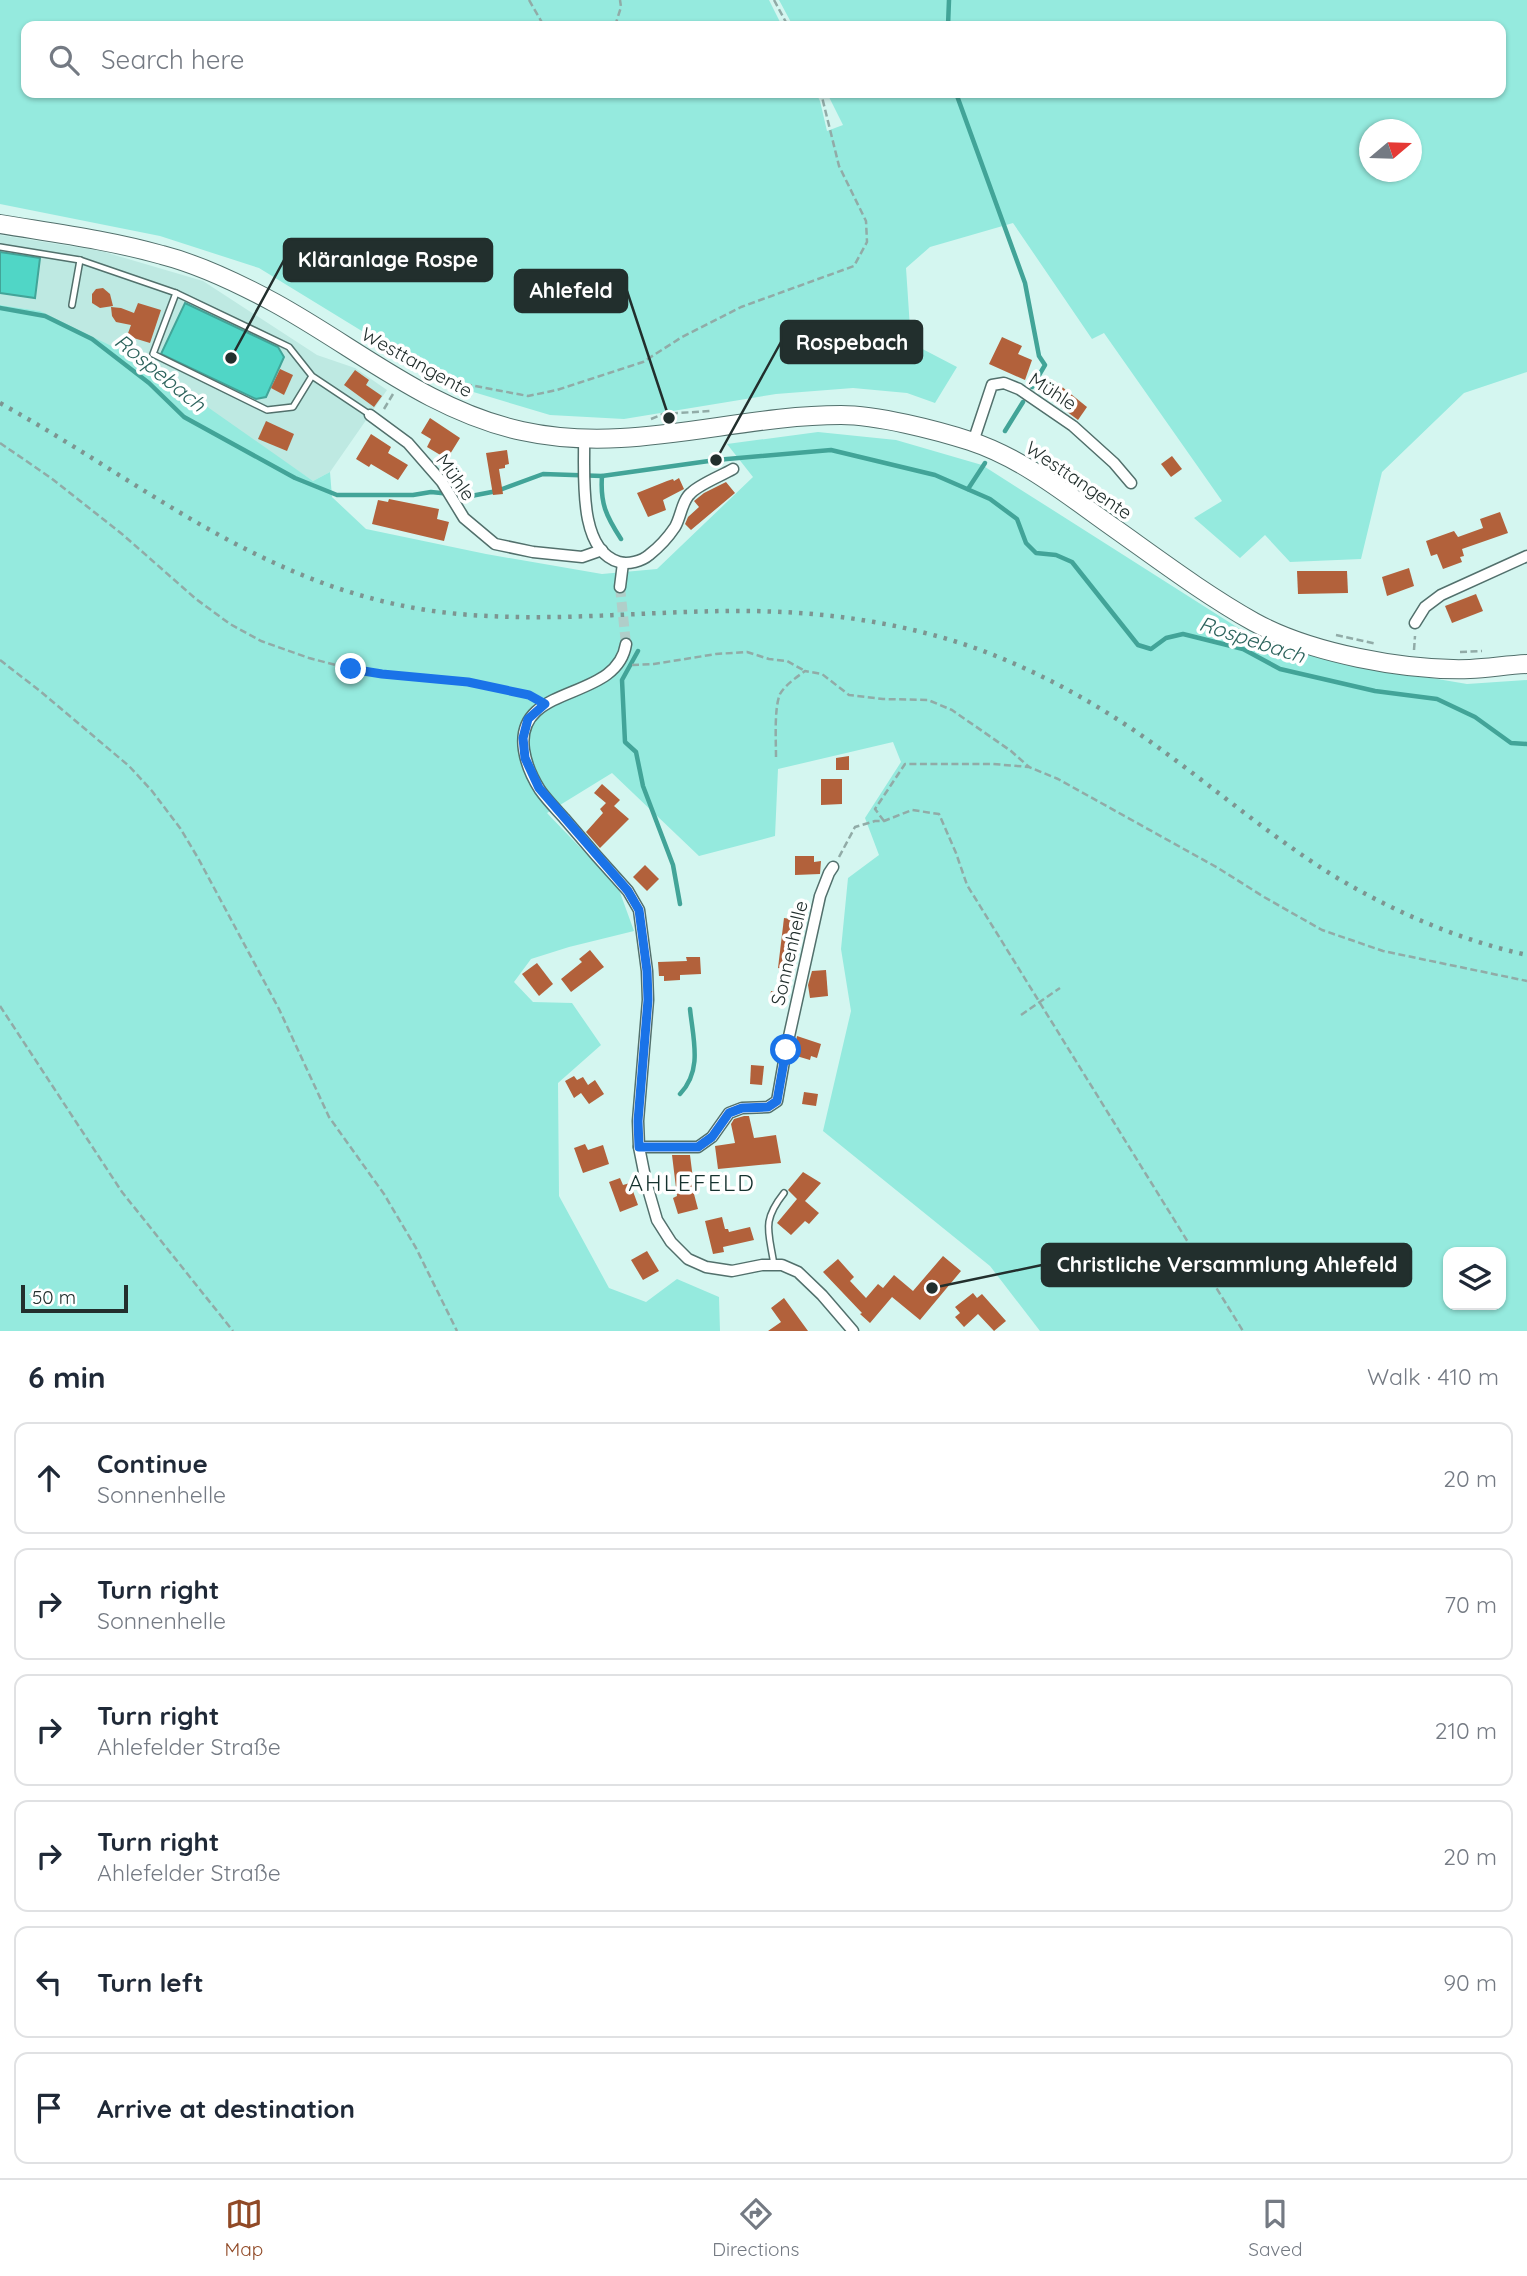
<!DOCTYPE html>
<meta charset="utf-8">
<style>
body{margin:0;font-family:Quicksand,sans-serif;background:#f6f6f7;color:#1f2937}
.controls{position:absolute;right:21px;bottom:21px;display:grid;overflow:hidden;border-radius:14px;box-shadow:0 2px 5px #0004}
.controls button{width:63px;height:63px;display:grid;place-items:center;padding:0;border:0;border-bottom:2px solid #e0e1e3;background:#fff;color:#1f2937;font:35px sans-serif}
.compass{position:absolute;left:1359px;top:119px;width:63px;height:63px;border-radius:50%;background:#fff;box-shadow:0 2px 5px #0004;rotate:71deg}
.scale{position:absolute;left:21px;bottom:18px;width:107px;box-sizing:border-box;padding-left:7px;border:4px solid #222f2d;border-top:0;font-size:19px;line-height:24px;white-space:nowrap;color:#222f2d;-webkit-text-stroke:5px #fff;paint-order:stroke}
.stop{position:absolute;width:21px;height:21px;margin:-16px;border:5px solid #1a73e8;border-radius:50%;background:#fff}
.stop.end{background:#1a73e8;border-color:#fff;box-shadow:0 2px 7px #0008}
.list{margin:0;padding:0;list-style:none}
h2{display:flex;justify-content:space-between;align-items:center;height:91px;margin:0;padding:0 28px;font-size:30px}
h2 small{font-size:23px;font-weight:400;color:#747a83}
.list li{display:grid;grid-template-columns:46px 1fr auto;gap:21px;align-items:center;box-sizing:border-box;height:112px;margin:0 14px 14px;padding:0 14px;border:2px solid #e0e1e3;border-radius:14px}
.list b{display:block;font-size:26px;white-space:nowrap}
.list p{margin:0;font-size:23px;white-space:nowrap;color:#747a83}
.list em{font-size:23px;font-style:normal;color:#747a83}
.icon{flex:none;width:38px;height:38px;fill:none;stroke:currentColor;stroke-width:2;stroke-linecap:round;stroke-linejoin:round}
.map{position:relative;flex:none;width:1527px;height:1331px;overflow:hidden}
.search{position:absolute;background:#fff;box-shadow:0 2px 5px #0004;left:21px;right:21px;top:21px;height:77px;display:flex;align-items:center;gap:18px;box-sizing:border-box;padding:0 24px;border-radius:14px;color:#747a83;font-size:26px}
.sheet{height:847px;background:#fff}
nav{display:flex;justify-content:space-around;align-items:center;box-sizing:border-box;height:98px;border-top:2px solid #e0e1e3;background:#fff;font-size:19px;color:#747a83}
nav a{display:grid;justify-items:center;gap:4px}
nav .on{color:#904926}
.map>svg:first-child{display:block}
</style>
<div class="map">
<svg width="1527" height="1331" viewBox="0 0 1527 1331">
<rect width="100%" height="100%" fill="#d4f6f0"/>
<polygon fill="#bee9e2" points="0,235 101,251 203,281 317,355 355,368 387,390 330,472 313,481 247,436 40,311 0,305"/>
<g fill="#95eade" fill-rule="evenodd">
<path d="M0 0H769L782 26H26V93H816L820 101 827 131 843 125 827 93H1501V26H793L779 0H1527V372L1464 393 1382 472 1361 559 1290 562 1265 535 1240 558 1194 518 1222 501 1104 333 1092 339 1013 223 930 247 906 268 911 343 957 367 935 403 907 393 853 388 776 394 624 419 550 415 450 385 259 268 160 236 0 204ZM1370 130H1412V172H1370Z"/>
<path d="M0 305 40 311 142 361 313 481 330 472 332 497 366 529 486 554 602 574 657 569 753 477 727 444 818 432 896 440 982 465 1254 638 1343 663 1467 684 1527 680V1331H1040L990 1266 823 1131 851 1011 841 949 848 878 879 855 865 818 901 762 893 742 778 769 775 836 699 856 612 773 547 813 618 887 634 931 569 947 531 959 514 982 533 1002 572 1003 601 1045 558 1083 559 1196 609 1288 646 1302 677 1279 719 1297 720 1331H0ZM1448 1252H1501V1305H1448Z"/>
</g>
<g fill="#50d6c6" stroke="#42a498" stroke-width="2">
<polygon points="0,252 40,258 35,298 0,293"/>
<polygon points="185,303 278,347 284,357 266,397 256,399 161,354"/>
</g>
<g fill="none" stroke-linecap="round" stroke-linejoin="round">
<g stroke="#42a498" stroke-width="4.5">
<polyline points="948,26 949,0"/>
<polyline points="956,93 1025,283 1039,356 1045,365 1032,387"/>
<polyline points="0,308 45,316 92,339 149,383 184,417 295,478 337,495 413,495 431,492 471,496 497,491 543,474 602,476 716,460 831,450 935,475 990,499 1017,519 1026,543 1036,553 1056,555 1072,562 1138,645 1151,649 1166,638 1183,634 1243,649 1280,669 1375,691 1437,699 1475,717 1511,743 1527,744"/>
<polyline points="1005,431 1023,402"/>
<path d="M602 476C600 503 606 516 621 539"/>
<polyline points="968,489 985,463"/>
<polyline points="638,651 622,680 625,742 636,752 643,786 673,865 680,904"/>
<path d="M680 1094C703 1070 693 1039 690 1009"/>
</g>
</g>
<g fill="#b2613b">
<polygon points="103,288 110,294 113,306 100,308 92,303 92,294 96,289"/>
<polygon points="138,303 161,310 150,343 127,336 131,325 116,322 112,316 111,307 121,308 134,313"/>
<polygon points="1002,337 1022,346 1018,354 1032,360 1025,380 989,364"/>
<polygon points="280,369 293,375 284,395 271,388"/>
<polygon points="355,370 369,380 366,385 382,396 374,407 344,385"/>
<polygon points="1061,386 1087,407 1078,420 1050,399"/>
<polygon points="430,418 460,438 447,459 427,447 431,439 421,433"/>
<polygon points="266,421 294,434 287,451 258,439"/>
<polygon points="371,434 391,447 388,453 408,465 398,480 371,464 369,467 356,459"/>
<polygon points="507,450 509,464 505,465 505,468 499,469 503,494 493,495 486,453"/>
<polygon points="1172,456 1182,469 1171,477 1161,464"/>
<polygon points="679,478 684,489 663,500 666,510 648,517 637,493 667,481 673,479 674,481"/>
<polygon points="726,482 735,493 691,530 685,524 688,517 699,507 694,501 704,493"/>
<polygon points="389,499 439,509 437,519 449,522 444,541 372,524 378,500 388,502"/>
<polygon points="1500,512 1508,533 1462,549 1464,556 1460,557 1462,562 1443,569 1437,554 1431,556 1426,541 1454,531 1458,537 1483,528 1480,519"/>
<polygon points="1409,568 1414,586 1387,596 1382,577"/>
<polygon points="1297,571 1347,571 1348,593 1298,594"/>
<polygon points="1476,594 1483,611 1452,623 1445,606"/>
<polygon points="849,756 849,770 836,770 836,758"/>
<polygon points="821,779 842,779 842,804 821,805"/>
<polygon points="602,784 620,800 614,806 629,819 600,848 586,832 603,813 600,809 606,803 594,793"/>
<polygon points="795,856 814,856 814,862 821,861 820,874 795,875"/>
<polygon points="645,865 659,879 647,891 633,877"/>
<polygon points="784,918 798,920 790,970 778,968"/>
<polygon points="590,950 604,967 571,992 561,979 582,962 579,959"/>
<polygon points="686,957 700,957 701,974 680,975 680,980 664,981 664,976 659,976 658,962 687,961"/>
<polygon points="537,963 553,984 539,996 522,974"/>
<polygon points="826,970 828,996 810,998 808,985 812,971"/>
<polygon points="771,991 787,993 785,1004 769,1002"/>
<polygon points="797,1036 821,1044 817,1058 811,1056 810,1060 793,1055"/>
<polygon points="751,1065 764,1066 762,1085 750,1084"/>
<polygon points="574,1076 577,1080 583,1077 588,1085 595,1080 604,1094 589,1104 581,1093 574,1098 565,1081"/>
<polygon points="804,1092 818,1094 816,1106 802,1104"/>
<polygon points="744,1116 749,1116 754,1138 776,1135 781,1163 718,1169 715,1146 735,1143 731,1124 734,1119"/>
<polygon points="585,1144 588,1150 603,1145 609,1164 583,1173 574,1148"/>
<polygon points="672,1155 690,1155 693,1179 690,1179 698,1209 678,1214 673,1198 677,1196"/>
<polygon points="803,1172 821,1183 805,1201 819,1213 809,1224 805,1221 791,1235 777,1223 797,1199 788,1190"/>
<polygon points="620,1178 623,1185 630,1183 638,1205 620,1212 609,1182"/>
<polygon points="722,1217 725,1229 728,1229 729,1232 750,1227 754,1240 723,1247 724,1252 713,1254 705,1221"/>
<polygon points="647,1251 659,1271 643,1280 631,1260"/>
<polygon points="943,1256 961,1271 920,1320 892,1297 870,1323 860,1314 862,1313 823,1272 838,1259 854,1277 850,1281 866,1298 878,1284 883,1288 894,1275 913,1291"/>
<polygon points="973,1293 977,1298 982,1294 1006,1321 994,1331 978,1314 964,1327 955,1317 960,1313 955,1307"/>
<polygon points="784,1298 808,1331 768,1331 781,1322 771,1308"/>
</g>
<g fill="none" stroke-linecap="round" stroke-linejoin="round">
<polyline stroke="#b0cec9" stroke-width="10" stroke-dasharray="10 5" stroke-linecap="butt" points="620,587 626,644"/>
<defs>
<g id="service">
<polyline points="0,247 80,260 176,293"/>
<polyline points="72,305 80,260"/>
<polyline points="312,376 289,347 176,293 153,354 267,410 293,407 312,376 369,414"/>
<path d="M774 1265C769 1231 761 1222 784 1193"/>
</g>
<g id="minor">
<polyline points="370,415 408,443 442,482 464,518 495,544 533,552 582,557 602,550"/>
<path d="M584 439C585 472 577 550 619 562 628 565 642 561 649 555 658 548 669 536 675 527 681 517 682 500 691 493 700 484 721 476 733 469"/>
<polyline points="973,442 992,385 1004,383 1019,389 1073,426 1114,463 1131,483"/>
<polyline points="620,587 623,563"/>
<polyline points="1415,623 1425,607 1441,595 1527,556"/>
<path d="M626 644C617 703 514 682 524 750 526 763 533 779 540 790 547 800 556 809 564 818 585 843 606 867 628 891L639 910 647 971 648 1000 638 1121 639 1147 646 1182 657 1220 671 1242 688 1259 706 1267 732 1271 762 1265H782L798 1272 822 1295 853 1331"/>
<polyline points="639,1147 698,1147 712,1137 729,1113 742,1108 768,1107 777,1101 786,1050 820,896 829,873 833,867"/>
</g>
<path id="primary" d="M0 224C54 233 109 240 162 255 201 265 240 284 275 303 357 348 429 411 522 431 630 455 734 415 841 415 877 415 936 430 970 441 1025 459 1071 498 1117 530 1162 562 1206 595 1254 622 1310 653 1405 671 1470 669 1489 668 1508 665 1527 664"/>
</defs>
<use href="#service" stroke="#52706c" stroke-width="8"/>
<use href="#minor" stroke="#52706c" stroke-width="13"/>
<use href="#primary" stroke="#52706c" stroke-width="20"/>
<g stroke="#91aba7" stroke-width="2.5" stroke-dasharray="7 3.5" stroke-linecap="butt">
<polyline points="529,0 544,26"/>
<polyline points="774,0 788,26"/>
<polyline points="615,26 621,7 620,0"/>
<polyline points="447,389 454,382 528,396 557,390 643,362 682,337 741,307 854,266 867,242 866,221 839,166 821,93"/>
<polyline points="384,409 393,394"/>
<polyline points="651,419 663,414 710,411"/>
<polyline points="0,443 51,478 122,534 196,599 230,624 261,641 309,658 351,669 382,674 468,682 534,698"/>
<polyline points="1042,457 1068,472 1126,515"/>
<polyline points="1336,635 1377,644"/>
<polyline points="1414,650 1415,636"/>
<polyline points="1460,652 1482,651"/>
<polyline points="0,660 40,691 129,766 152,791 180,828 198,858 279,1009 329,1117 384,1194 416,1248 457,1331"/>
<polyline points="632,665 654,664 716,654 747,652 769,659 787,661 805,671"/>
<path d="M776 757C776 741 774 708 780 694 785 685 797 677 805 671L822 674 849 695 883 699 928 700 952 710 1011 751 1029 767"/>
<polyline points="884,821 875,809 905,764 993,764 1029,767 1058,779 1218,868 1264,897 1322,930 1383,951 1527,981"/>
<polyline points="839,857 855,827 875,821 884,821 912,810 939,814 956,853 967,885 1243,1331"/>
<polyline points="0,1006 122,1192 233,1331"/>
<polyline points="1021,1015 1060,988"/>
</g>
<use href="#service" stroke="#fff" stroke-width="5"/>
<use href="#minor" stroke="#fff" stroke-width="10"/>
<use href="#primary" stroke="#fff" stroke-width="18"/>
<path stroke="#7d9591" stroke-width="4.5" stroke-dasharray="3.5 7" stroke-linecap="butt" d="M0 403C144 483 257 583 426 610 526 625 627 612 727 611 812 610 895 620 975 648 1033 669 1087 698 1138 733 1204 779 1265 833 1334 876 1394 912 1459 940 1527 955"/>
</g>
<g fill="none" stroke-linecap="round" stroke-linejoin="round">
<polyline stroke="#1a73e8" stroke-width="9" points="351,669 382,674 468,682 529,695 545,704 528,719 523,738 525,758 539,788 628,891 639,910 647,971 648,1000 638,1121 639,1147 698,1147 712,1137 729,1113 742,1108 768,1107 777,1101 786,1050"/>
</g>
<g text-anchor="middle" stroke-width="7" stroke-linejoin="round" paint-order="stroke">
<g font-size="19" fill="#222f2d" stroke="#fff">
<text transform="translate(417 362) rotate(29)" y="7">Westtangente</text>
<text transform="translate(1053 391) rotate(33)" y="7">Mühle</text>
<text transform="translate(456 477) rotate(55)" y="7">Mühle</text>
<text transform="translate(1079 480) rotate(34)" y="7">Westtangente</text>
<text transform="translate(789 953) rotate(-77)" y="7">Sonnenhelle</text>
</g>
<g font-size="21" font-style="italic" fill="#2c635c" stroke="#fff">
<text transform="translate(160 373) rotate(39)" y="7">Rospebach</text>
<text transform="translate(1252 640) rotate(18)" y="7">Rospebach</text>
</g>
<g font-size="23" letter-spacing="2" fill="#15322e" stroke="#fff">
<text x="692" y="1191">AHLEFELD</text>
</g>
</g>
<path fill="none" stroke="#222f2d" stroke-width="2.5" d="M231 358L284 260M669 418L627 291M716 460L781 342M932 1288L1042 1265"/>
<g fill="#222f2d" stroke="#fff" stroke-width="2.5">
<circle cx="231" cy="358" r="7"/>
<circle cx="669" cy="418" r="7"/>
<circle cx="716" cy="460" r="7"/>
<circle cx="932" cy="1288" r="7"/>
</g>
<g fill="#222f2d" stroke="#222f2d" stroke-width="2.5">
<rect x="284" y="239" width="208" height="42" rx="7"/>
<rect x="515" y="270" width="112" height="42" rx="7"/>
<rect x="781" y="321" width="141" height="42" rx="7"/>
<rect x="1042" y="1244" width="369" height="42" rx="7"/>
</g>
<g font-size="21" text-anchor="middle" font-weight="bold" fill="#fff">
<text x="388" y="267">Kläranlage Rospe</text>
<text x="571" y="298">Ahlefeld</text>
<text x="852" y="350">Rospebach</text>
<text x="1227" y="1272">Christliche Versammlung Ahlefeld</text>
</g>
</svg>
<div class="controls">
<button><svg class="icon" aria-label="layers" viewBox="0 0 24 24"><path d="M12 4l9 5-9 5-9-5zM3 14l9 5 9-5"/></svg></button>
</div>
<svg class="compass" viewBox="-18 -18 36 36"><path d="M0-13l5 13h-10z" fill="#e53935"/><path d="M0 13l5-13h-10z" fill="#747a83"/></svg>
<div class="scale">50 m</div>
<div class="stop" style="left:786px;top:1050px"></div>
<div class="stop end" style="left:351px;top:669px"></div>
<div class="search"><svg class="icon" aria-label="search" viewBox="0 0 24 24"><circle cx="10" cy="10" r="6"/><path d="M15 15l6 6"/></svg>Search here</div>
</div>
<section class="sheet">
<h2>6 min<small>Walk · 410 m</small></h2>
<ul class="list">
<li><svg class="icon" aria-label="ahead" viewBox="0 0 24 24"><path d="M12 20V5M6 11l6-6 6 6"/></svg><div><b>Continue</b><p>Sonnenhelle</p></div><em>20 m</em></li>
<li><svg class="icon" aria-label="right" viewBox="0 0 24 24"><path d="M7 20v-9h11M14 6l5 5-5 5"/></svg><div><b>Turn right</b><p>Sonnenhelle</p></div><em>70 m</em></li>
<li><svg class="icon" aria-label="right" viewBox="0 0 24 24"><path d="M7 20v-9h11M14 6l5 5-5 5"/></svg><div><b>Turn right</b><p>Ahlefelder Straße</p></div><em>210 m</em></li>
<li><svg class="icon" aria-label="right" viewBox="0 0 24 24"><path d="M7 20v-9h11M14 6l5 5-5 5"/></svg><div><b>Turn right</b><p>Ahlefelder Straße</p></div><em>20 m</em></li>
<li><svg class="icon" aria-label="left" viewBox="0 0 24 24"><path d="M17 20v-9H6M10 6l-5 5 5 5"/></svg><div><b>Turn left</b></div><em>90 m</em></li>
<li><svg class="icon" aria-label="arrive" viewBox="0 0 24 24"><path d="M6 21V4h12l-3 4 3 4H6"/></svg><div><b>Arrive at destination</b></div></li>
</ul>
</section>
<nav>
<a class="on"><svg class="icon" aria-label="map" viewBox="0 0 24 24"><path d="M3 6l6-2 6 2 6-2v14l-6 2-6-2-6 2zM9 4v14M15 6v14"/></svg>Map</a>
<a><svg class="icon" aria-label="directions" viewBox="0 0 24 24"><path d="M12 3l9 9-9 9-9-9zM9 14v-3h6M13 9l2 2-2 2"/></svg>Directions</a>
<a><svg class="icon" aria-label="saved" viewBox="0 0 24 24"><path d="M7 4h10v16l-5-4-5 4z"/></svg>Saved</a>
</nav>
